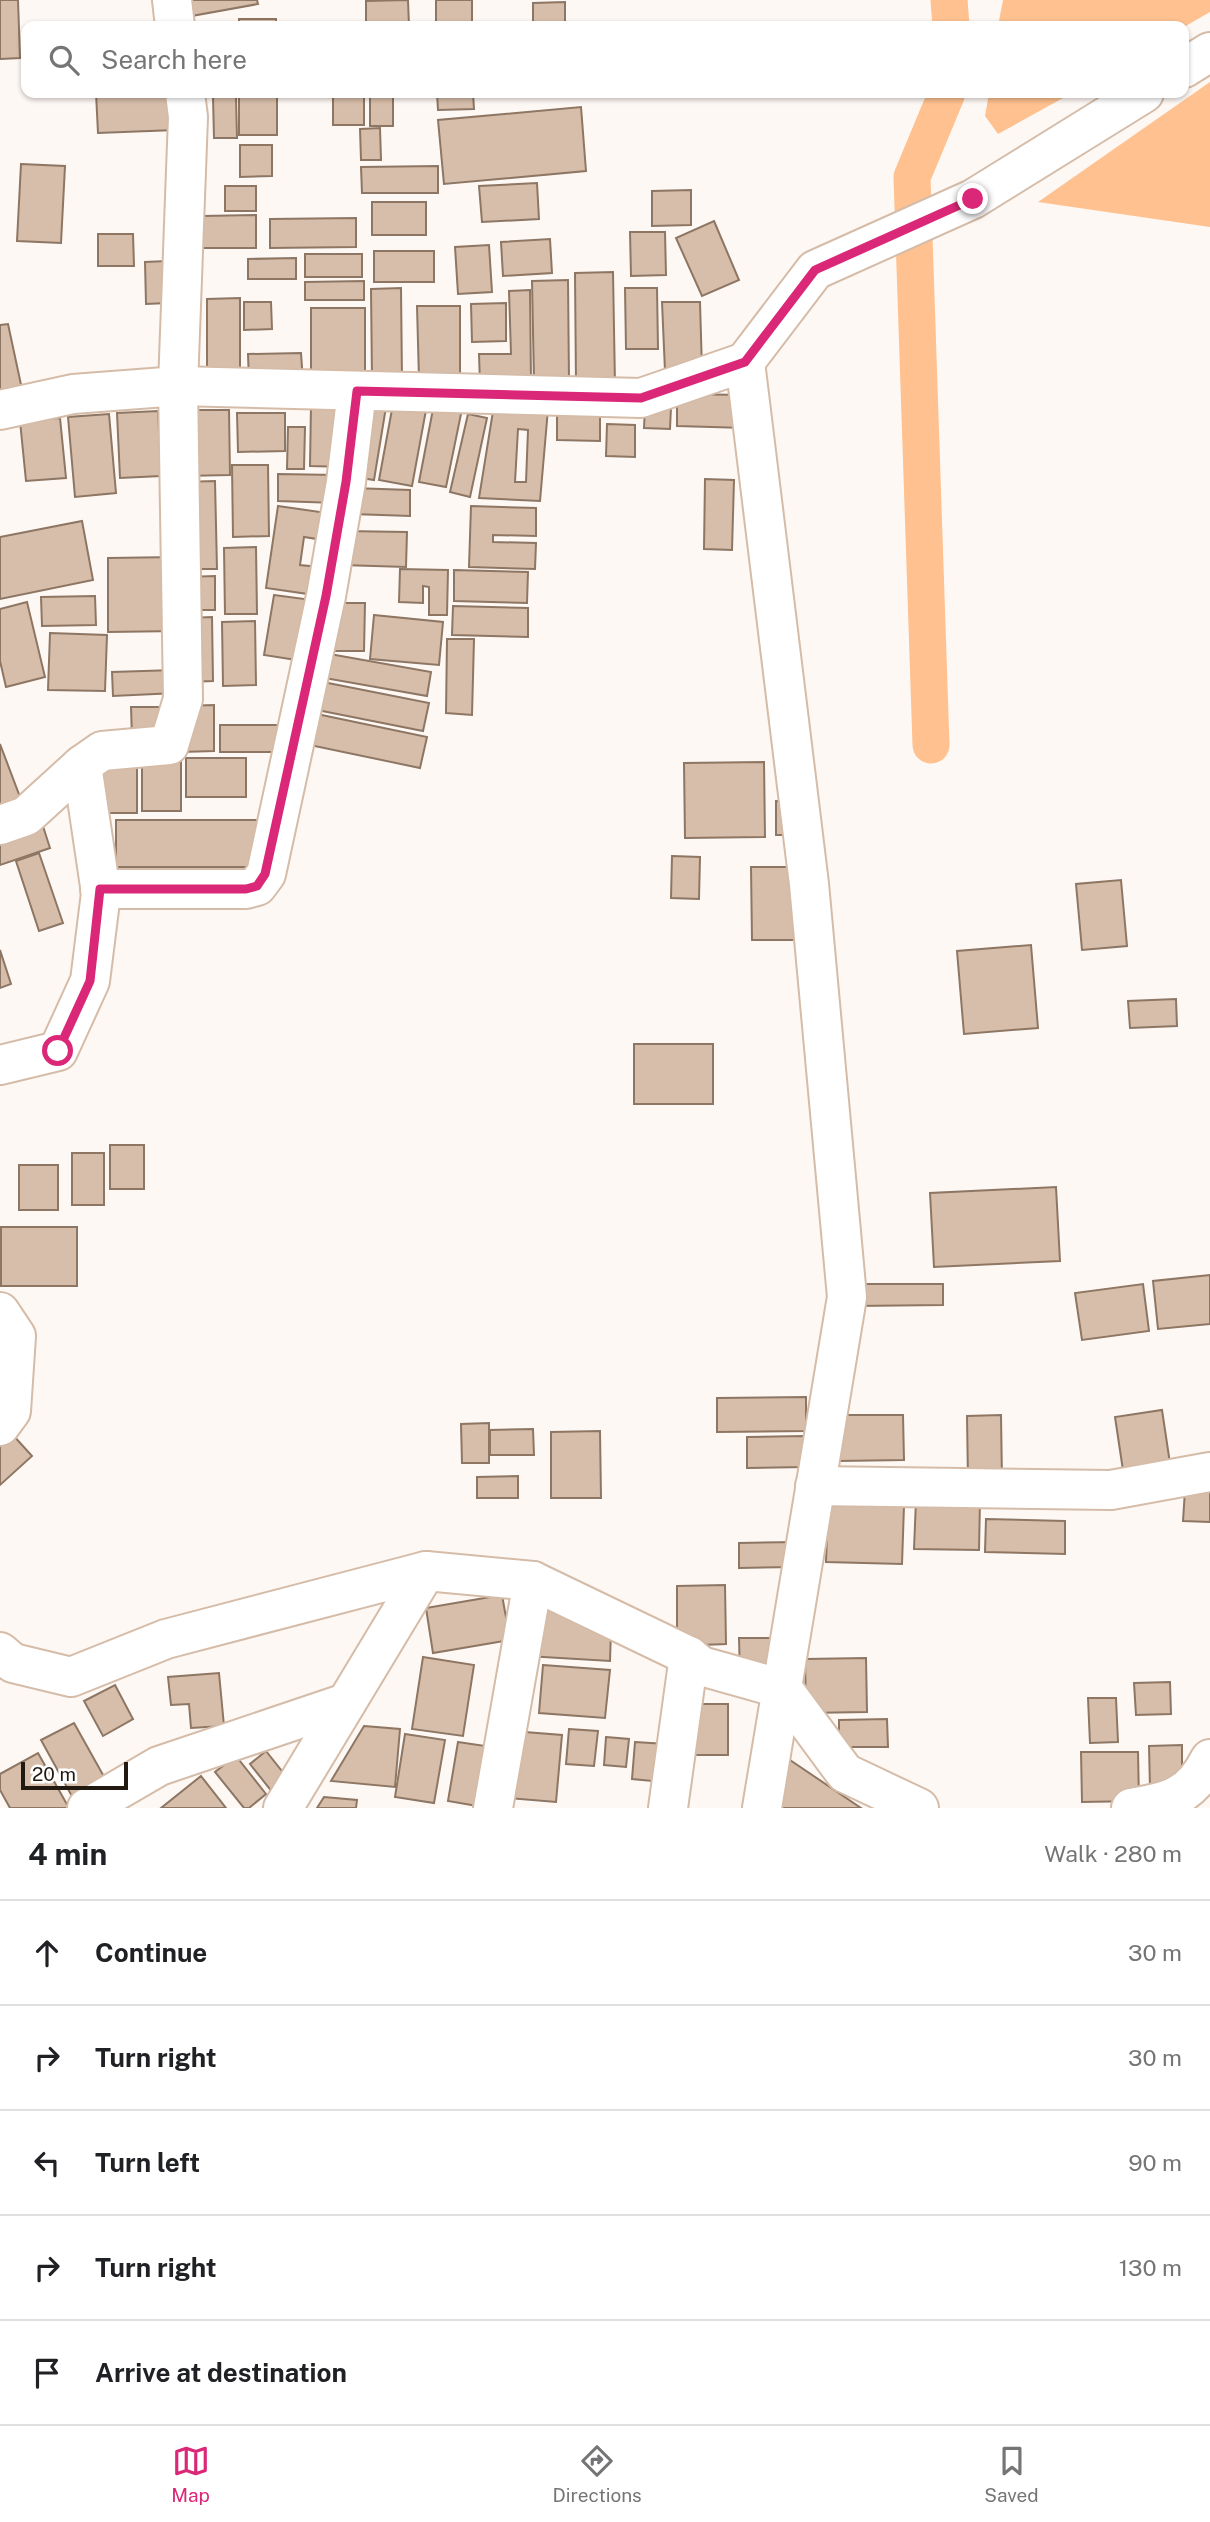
<!DOCTYPE html>
<meta charset="utf-8">
<style>
body{margin:0;font-family:"Public Sans",sans-serif;background:#f2f2f2;color:#202124}
.scale{position:absolute;left:21px;bottom:18px;width:107px;box-sizing:border-box;padding-left:7px;border:4px solid #221911;border-top:0;font-size:19px;line-height:24px;white-space:nowrap;color:#221911;-webkit-text-stroke:5px #fff;paint-order:stroke}
.stop{position:absolute;width:21px;height:21px;margin:-16px;border:5px solid #db2777;border-radius:50%;background:#fff}
.stop.end{background:#db2777;border-color:#fff;box-shadow:0 2px 7px #0008}
.list{margin:0;padding:0;list-style:none}
h2{display:flex;justify-content:space-between;align-items:center;height:91px;margin:0;padding:0 28px;font-size:30px}
h2 small{font-size:23px;font-weight:400;color:#757577}
.list li{display:grid;grid-template-columns:46px 1fr auto;gap:21px;align-items:center;box-sizing:border-box;height:105px;padding:0 28px;border-top:2px solid #e0e0e0}
.list b{display:block;font-size:26px;white-space:nowrap}
.list em{font-size:23px;font-style:normal;color:#757577}
.icon{flex:none;width:38px;height:38px;fill:none;stroke:currentColor;stroke-width:2;stroke-linecap:round;stroke-linejoin:round}
.map{position:relative;flex:none;width:1210px;height:1808px;overflow:hidden}
.search{position:absolute;background:#fff;box-shadow:0 2px 5px #0004;left:21px;right:21px;top:21px;height:77px;display:flex;align-items:center;gap:18px;box-sizing:border-box;padding:0 24px;border-radius:14px;color:#757577;font-size:26px}
.sheet{height:616px;background:#fff}
nav{display:flex;justify-content:space-around;align-items:center;box-sizing:border-box;height:98px;border-top:2px solid #e0e0e0;background:#fff;font-size:19px;color:#757577}
nav a{display:grid;justify-items:center;gap:4px}
nav .on{color:#db2777}
.map>svg:first-child{display:block}
</style>
<div class="map">
<svg width="1210" height="1808" viewBox="0 0 1210 1808">
<rect width="100%" height="100%" fill="#fef8f4"/>
<g fill="#fec18f">
<polygon points="1003,0 1210,0 1210,12 1184,27 998,26"/>
<polygon points="1210,82 1210,227 1038,202"/>
<polygon points="989,93 1072,93 998,134 985,116"/>
</g>
<g fill="none" stroke-linecap="round" stroke-linejoin="round">
<g stroke="#fec18f" stroke-width="37">
<polyline points="949,0 951,26"/>
<polyline points="931,745 912,177 947,93"/>
</g>
</g>
<g fill="#d7beaa" stroke="#8d7663" stroke-width="2" fill-rule="evenodd">
<polygon points="0,0 18,0 20,58 0,59"/>
<polygon points="183,0 257,0 258,4 186,17"/>
<polygon points="408,0 409,26 366,26 366,1"/>
<rect x="436" y="0" width="36" height="26"/>
<polygon points="565,2 565,26 533,26 533,3"/>
<rect x="239" y="19" width="37" height="7"/>
<polygon points="96,93 174,93 175,130 98,133"/>
<rect x="239" y="93" width="38" height="42"/>
<rect x="333" y="93" width="31" height="32"/>
<rect x="370" y="93" width="23" height="33"/>
<polygon points="437,93 473,93 474,109 438,110"/>
<polygon points="213,97 236,97 237,138 214,138"/>
<polygon points="581,107 586,171 444,184 438,120"/>
<polygon points="380,128 381,160 361,160 360,129"/>
<polygon points="240,145 272,145 272,176 240,177"/>
<polygon points="21,164 65,166 61,243 17,241"/>
<polygon points="438,166 438,193 362,193 361,167"/>
<polygon points="537,183 539,219 482,222 479,186"/>
<rect x="225" y="186" width="31" height="25"/>
<polygon points="691,190 691,225 652,226 652,191"/>
<rect x="372" y="202" width="54" height="33"/>
<polygon points="256,215 256,248 202,248 202,216"/>
<polygon points="356,218 356,247 270,248 270,219"/>
<polygon points="714,221 739,280 702,296 676,238"/>
<polygon points="630,232 665,232 666,275 631,276"/>
<polygon points="98,234 133,234 134,266 98,266"/>
<polygon points="550,239 552,273 503,276 501,242"/>
<polygon points="489,245 492,292 458,294 455,247"/>
<rect x="374" y="251" width="60" height="31"/>
<rect x="305" y="254" width="57" height="23"/>
<polygon points="296,258 296,279 248,279 248,259"/>
<polygon points="167,261 168,303 146,304 145,262"/>
<polygon points="613,272 615,385 576,385 575,273"/>
<polygon points="568,280 569,381 534,381 532,281"/>
<polygon points="364,281 364,300 305,300 305,282"/>
<polygon points="401,288 402,379 372,380 371,289"/>
<polygon points="625,288 657,288 658,349 626,349"/>
<polygon points="530,290 531,383 480,384 479,354 511,354 509,291"/>
<polygon points="240,298 240,372 207,372 207,299"/>
<polygon points="244,302 271,302 272,329 244,330"/>
<polygon points="662,302 700,302 702,370 665,371"/>
<polygon points="506,303 506,341 472,342 471,304"/>
<polygon points="417,306 460,306 460,378 419,379"/>
<rect x="311" y="308" width="54" height="70"/>
<polygon points="8,324 23,394 0,399 0,325"/>
<polygon points="301,353 303,382 249,383 248,354"/>
<polygon points="677,394 745,395 745,428 677,426"/>
<polygon points="361,402 386,407 374,480 349,476"/>
<polygon points="393,404 426,410 412,486 379,480"/>
<polygon points="434,404 462,409 446,487 419,482"/>
<polygon points="311,405 347,406 346,467 310,466"/>
<path d="M494 405 548 409 540 501 479 498ZM518 429 528 430 526 482H515Z"/>
<polygon points="645,406 671,407 670,429 644,428"/>
<polygon points="557,407 600,408 600,441 557,440"/>
<polygon points="182,410 229,410 230,475 183,476"/>
<polygon points="158,411 161,476 120,478 117,413"/>
<polygon points="237,413 285,413 285,451 238,452"/>
<polygon points="109,414 116,493 75,497 68,417"/>
<polygon points="468,414 487,418 470,497 450,492"/>
<polygon points="60,418 66,478 26,481 20,421"/>
<polygon points="607,424 635,425 635,457 606,456"/>
<polygon points="288,427 305,427 304,469 287,469"/>
<polygon points="232,465 268,465 269,536 233,537"/>
<polygon points="278,474 336,475 336,503 278,501"/>
<polygon points="705,479 734,480 732,550 704,549"/>
<polygon points="215,481 217,569 184,569 182,482"/>
<polygon points="352,488 410,490 410,516 352,514"/>
<polygon points="278,506 327,513 323,540 304,537 300,565 319,567 315,595 266,588"/>
<polygon points="471,506 536,508 536,536 493,535 493,542 536,543 535,569 469,567"/>
<polygon points="82,521 93,580 0,599 0,537"/>
<polygon points="343,531 407,532 406,567 342,565"/>
<polygon points="256,547 257,614 225,614 224,548"/>
<polygon points="177,557 177,631 108,632 108,558"/>
<polygon points="400,569 448,570 447,615 429,615 429,587 423,586 423,603 399,602"/>
<polygon points="454,570 528,572 527,603 454,601"/>
<polygon points="215,576 215,610 186,610 186,577"/>
<polygon points="274,595 312,600 303,661 264,655"/>
<polygon points="95,596 96,625 42,626 41,597"/>
<polygon points="27,602 45,677 6,687 0,661 0,609"/>
<polygon points="329,603 365,603 364,651 328,651"/>
<polygon points="453,606 528,608 528,637 452,635"/>
<polygon points="374,615 443,622 439,665 370,659"/>
<polygon points="212,617 213,681 188,682 187,618"/>
<polygon points="255,621 256,685 223,686 222,622"/>
<polygon points="50,633 107,635 105,691 48,690"/>
<polygon points="447,639 474,639 472,715 446,713"/>
<polygon points="324,653 431,672 427,696 319,677"/>
<polygon points="175,670 176,693 113,696 112,672"/>
<polygon points="318,681 429,703 423,731 312,709"/>
<polygon points="214,705 214,751 182,752 182,706"/>
<polygon points="131,707 162,707 163,737 132,738"/>
<polygon points="312,713 427,737 420,768 305,744"/>
<rect x="220" y="725" width="64" height="27"/>
<polygon points="0,744 23,805 0,814"/>
<rect x="101" y="758" width="36" height="55"/>
<rect x="186" y="758" width="60" height="39"/>
<rect x="142" y="762" width="39" height="49"/>
<polygon points="764,762 765,837 685,838 684,763"/>
<polygon points="776,801 795,802 794,835 776,835"/>
<polygon points="41,820 50,848 0,865 0,834"/>
<rect x="116" y="820" width="141" height="47"/>
<polygon points="39,853 63,923 39,931 16,861"/>
<polygon points="672,856 700,857 699,899 671,898"/>
<polygon points="751,867 799,867 799,940 752,940"/>
<polygon points="1121,880 1127,946 1082,950 1076,884"/>
<polygon points="1031,945 1038,1028 964,1034 957,951"/>
<polygon points="0,950 11,984 0,988"/>
<polygon points="1176,999 1177,1026 1130,1028 1128,1001"/>
<rect x="634" y="1044" width="79" height="60"/>
<rect x="110" y="1145" width="34" height="44"/>
<rect x="72" y="1153" width="32" height="52"/>
<rect x="19" y="1165" width="39" height="45"/>
<polygon points="1056,1187 1060,1261 934,1267 930,1193"/>
<rect x="1" y="1227" width="76" height="59"/>
<polygon points="1210,1275 1210,1324 1158,1329 1153,1281"/>
<polygon points="855,1284 943,1284 943,1305 855,1306"/>
<polygon points="1143,1284 1149,1331 1082,1340 1075,1293"/>
<polygon points="806,1397 806,1431 717,1432 717,1398"/>
<polygon points="1162,1410 1171,1470 1124,1477 1115,1417"/>
<polygon points="839,1415 903,1415 904,1460 839,1461"/>
<polygon points="1001,1415 1002,1481 968,1481 967,1416"/>
<polygon points="489,1423 489,1463 462,1463 461,1424"/>
<polygon points="533,1429 534,1455 490,1455 490,1430"/>
<polygon points="600,1431 601,1498 551,1498 551,1432"/>
<polygon points="12,1434 32,1456 0,1485 0,1445"/>
<polygon points="804,1436 805,1467 747,1468 747,1437"/>
<polygon points="518,1476 518,1498 477,1498 477,1477"/>
<polygon points="1185,1490 1210,1491 1210,1522 1183,1521"/>
<polygon points="916,1500 980,1501 979,1550 914,1549"/>
<polygon points="828,1504 904,1506 902,1564 826,1562"/>
<polygon points="986,1519 1065,1521 1065,1554 985,1552"/>
<polygon points="795,1542 795,1567 739,1568 739,1543"/>
<polygon points="725,1585 726,1644 677,1646 677,1586"/>
<polygon points="502,1595 510,1640 433,1653 426,1608"/>
<polygon points="533,1601 611,1631 610,1661 527,1656"/>
<polygon points="739,1638 777,1638 778,1675 740,1676"/>
<polygon points="423,1657 474,1665 463,1736 412,1729"/>
<polygon points="866,1658 867,1712 806,1713 805,1659"/>
<polygon points="543,1665 610,1670 605,1718 539,1713"/>
<polygon points="219,1673 224,1726 191,1728 189,1704 171,1705 168,1677"/>
<polygon points="1170,1682 1171,1714 1136,1715 1134,1683"/>
<polygon points="115,1685 133,1719 103,1736 84,1701"/>
<polygon points="1088,1698 1116,1698 1118,1742 1090,1743"/>
<polygon points="691,1704 728,1704 728,1755 692,1755"/>
<polygon points="887,1719 888,1747 839,1747 839,1720"/>
<polygon points="74,1723 107,1782 74,1800 41,1740"/>
<polygon points="364,1726 400,1729 395,1787 331,1781"/>
<polygon points="569,1729 598,1731 594,1766 566,1764"/>
<polygon points="512,1731 562,1735 556,1802 507,1798"/>
<polygon points="405,1734 445,1740 434,1803 395,1797"/>
<polygon points="606,1737 629,1739 626,1767 604,1765"/>
<polygon points="458,1742 492,1747 483,1807 448,1801"/>
<polygon points="635,1742 666,1744 663,1782 632,1779"/>
<polygon points="1182,1745 1182,1788 1150,1788 1149,1746"/>
<polygon points="266,1751 289,1780 273,1793 250,1764"/>
<polygon points="1081,1752 1138,1752 1139,1801 1082,1802"/>
<polygon points="38,1753 69,1808 10,1808 0,1790 0,1774"/>
<polygon points="236,1756 266,1794 249,1808 244,1808 215,1772"/>
<polygon points="787,1758 861,1808 775,1808"/>
<polygon points="201,1776 226,1808 161,1808"/>
<polygon points="324,1797 357,1800 356,1808 317,1808"/>
</g>
<g fill="none" stroke-linecap="round" stroke-linejoin="round">
<defs>
<g id="minor">
<polyline points="172,0 175,26"/>
<polyline points="1184,68 1210,52"/>
<polyline points="745,362 809,884 847,1297 762,1808"/>
<polyline points="0,410 73,394 178,386 641,398 745,362 815,270 973,199 1144,93"/>
<polyline points="0,825 26,816 82,765"/>
<polyline points="100,889 246,889 257,886 266,874 326,596 346,482 357,391"/>
<polyline points="0,1065 58,1051 90,981 101,893 82,765 102,751 169,745 183,699 178,386 188,117 185,93"/>
<polyline points="0,1312 16,1336 11,1411 0,1426"/>
<polyline points="815,1486 1111,1490 1210,1472"/>
<polyline points="0,1652 13,1663 71,1677 166,1639 426,1571 533,1581 689,1656 701,1666 783,1689 845,1773 919,1808"/>
<polyline points="87,1808 159,1766 346,1703"/>
<polyline points="283,1808 426,1571"/>
<polyline points="493,1808 533,1581"/>
<polyline points="668,1808 689,1656"/>
<path d="M1131 1808C1170 1801 1191 1797 1210 1759"/>
</g>
</defs>
<use href="#minor" stroke="#d5bca8" stroke-width="42"/>
<use href="#minor" stroke="#fff" stroke-width="38"/>
</g>
<g fill="none" stroke-linecap="round" stroke-linejoin="round">
<polyline stroke="#db2777" stroke-width="9" points="58,1051 90,981 100,889 246,889 257,886 265,874 326,596 346,482 357,391 641,398 745,362 815,270 973,199"/>
</g>
</svg>
<div class="scale">20 m</div>
<div class="stop" style="left:58px;top:1051px"></div>
<div class="stop end" style="left:973px;top:199px"></div>
<div class="search"><svg class="icon" aria-label="search" viewBox="0 0 24 24"><circle cx="10" cy="10" r="6"/><path d="M15 15l6 6"/></svg>Search here</div>
</div>
<section class="sheet">
<h2>4 min<small>Walk · 280 m</small></h2>
<ul class="list">
<li><svg class="icon" aria-label="ahead" viewBox="0 0 24 24"><path d="M12 20V5M6 11l6-6 6 6"/></svg><div><b>Continue</b></div><em>30 m</em></li>
<li><svg class="icon" aria-label="right" viewBox="0 0 24 24"><path d="M7 20v-9h11M14 6l5 5-5 5"/></svg><div><b>Turn right</b></div><em>30 m</em></li>
<li><svg class="icon" aria-label="left" viewBox="0 0 24 24"><path d="M17 20v-9H6M10 6l-5 5 5 5"/></svg><div><b>Turn left</b></div><em>90 m</em></li>
<li><svg class="icon" aria-label="right" viewBox="0 0 24 24"><path d="M7 20v-9h11M14 6l5 5-5 5"/></svg><div><b>Turn right</b></div><em>130 m</em></li>
<li><svg class="icon" aria-label="arrive" viewBox="0 0 24 24"><path d="M6 21V4h12l-3 4 3 4H6"/></svg><div><b>Arrive at destination</b></div></li>
</ul>
</section>
<nav>
<a class="on"><svg class="icon" aria-label="map" viewBox="0 0 24 24"><path d="M3 6l6-2 6 2 6-2v14l-6 2-6-2-6 2zM9 4v14M15 6v14"/></svg>Map</a>
<a><svg class="icon" aria-label="directions" viewBox="0 0 24 24"><path d="M12 3l9 9-9 9-9-9zM9 14v-3h6M13 9l2 2-2 2"/></svg>Directions</a>
<a><svg class="icon" aria-label="saved" viewBox="0 0 24 24"><path d="M7 4h10v16l-5-4-5 4z"/></svg>Saved</a>
</nav>
